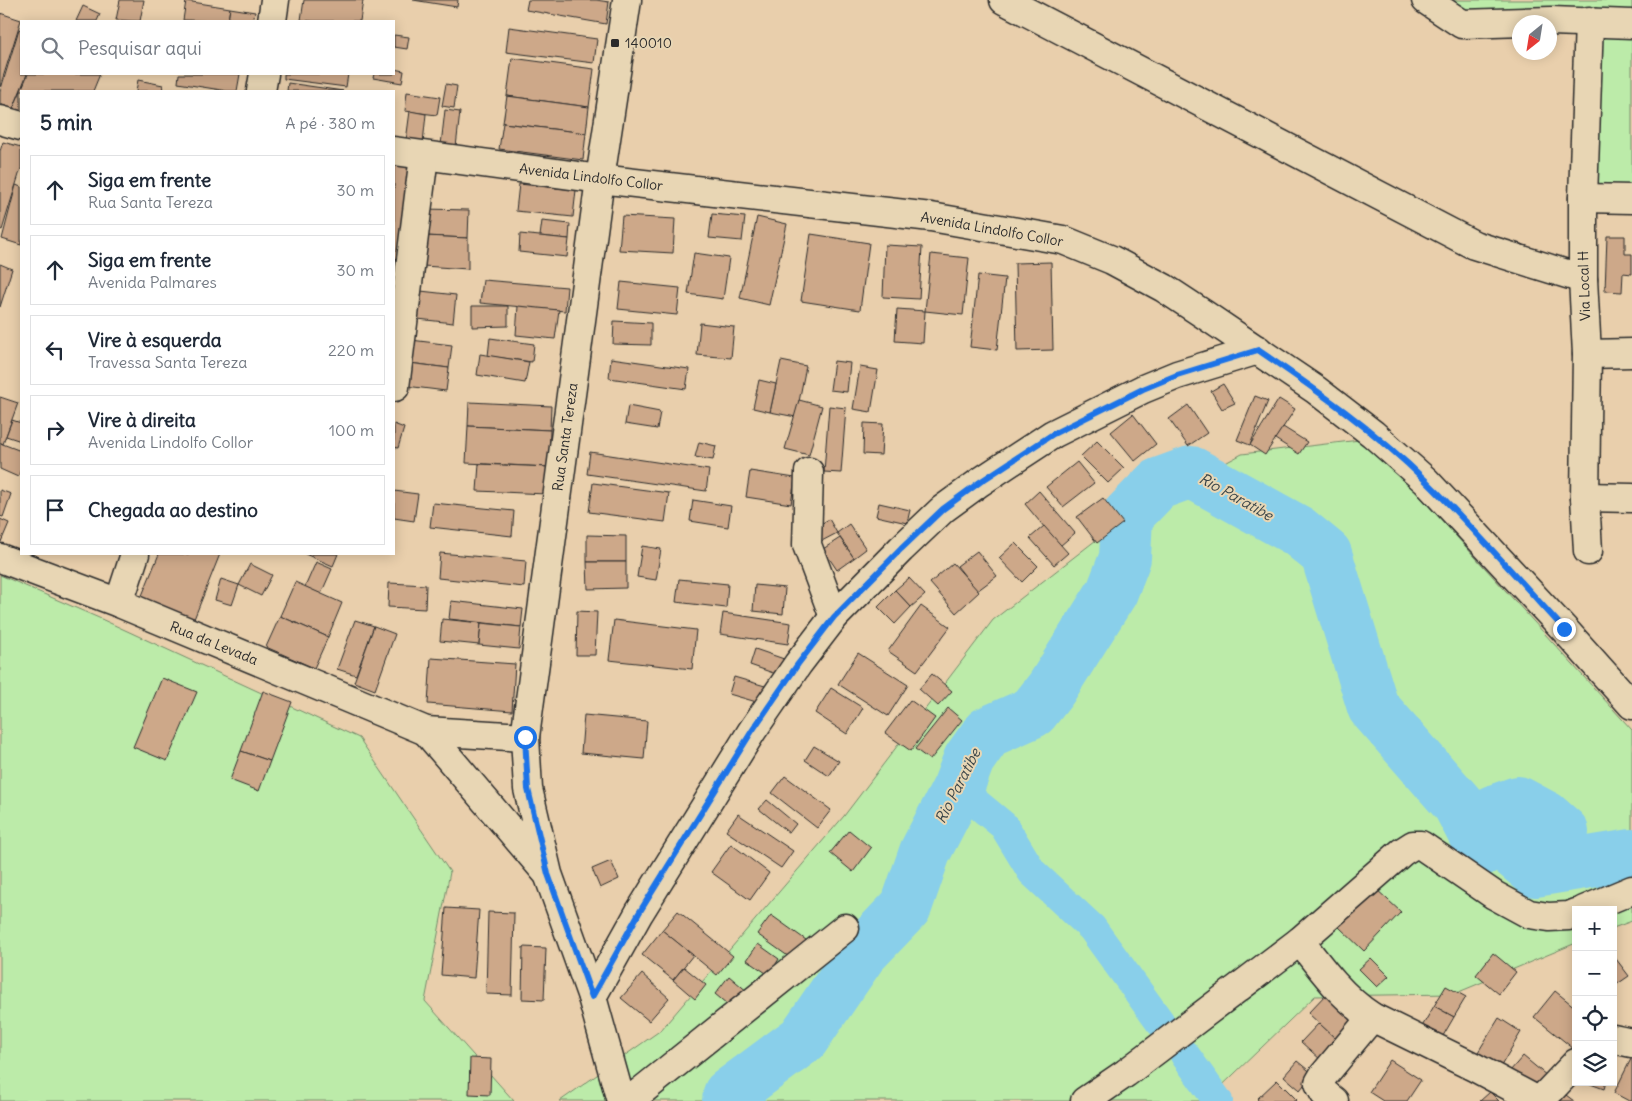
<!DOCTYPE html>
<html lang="pt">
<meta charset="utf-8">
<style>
body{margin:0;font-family:Delius,sans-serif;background:#f6f6f7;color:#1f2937}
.controls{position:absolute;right:15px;bottom:15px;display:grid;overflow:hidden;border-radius:0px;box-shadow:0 2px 12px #0003}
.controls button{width:45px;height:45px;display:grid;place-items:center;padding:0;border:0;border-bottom:1px solid #e0e1e3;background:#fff;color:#1f2937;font:25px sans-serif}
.compass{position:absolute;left:1512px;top:15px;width:45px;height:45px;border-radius:50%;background:#fff;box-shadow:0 2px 12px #0003;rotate:210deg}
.stop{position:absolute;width:15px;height:15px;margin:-11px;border:4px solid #1a73e8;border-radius:50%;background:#fff}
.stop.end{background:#1a73e8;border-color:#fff;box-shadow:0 1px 5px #0008}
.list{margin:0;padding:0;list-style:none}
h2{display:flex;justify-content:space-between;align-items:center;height:65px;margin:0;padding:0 20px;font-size:21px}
h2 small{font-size:16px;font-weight:400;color:#747a83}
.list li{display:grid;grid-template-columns:32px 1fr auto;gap:15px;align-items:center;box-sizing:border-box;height:70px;margin:0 10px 10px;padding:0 10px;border:1px solid #e0e1e3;border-radius:0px}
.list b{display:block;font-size:19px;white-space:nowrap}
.list p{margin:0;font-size:16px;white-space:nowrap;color:#747a83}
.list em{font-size:16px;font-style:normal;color:#747a83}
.icon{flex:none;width:28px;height:28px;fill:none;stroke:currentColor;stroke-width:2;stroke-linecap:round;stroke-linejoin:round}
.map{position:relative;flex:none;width:1632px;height:1101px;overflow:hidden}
.search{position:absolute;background:#fff;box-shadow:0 2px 12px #0003;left:20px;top:20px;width:375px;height:55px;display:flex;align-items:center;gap:12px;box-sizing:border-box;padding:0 18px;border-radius:0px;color:#747a83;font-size:19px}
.panel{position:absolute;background:#fff;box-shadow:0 2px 12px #0003;left:20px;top:90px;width:375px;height:465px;border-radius:0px}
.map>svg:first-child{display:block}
</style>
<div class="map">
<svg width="1632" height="1101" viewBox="0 0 1632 1101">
<rect width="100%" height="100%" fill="#e9cfac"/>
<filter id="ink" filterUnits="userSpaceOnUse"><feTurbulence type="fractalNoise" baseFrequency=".02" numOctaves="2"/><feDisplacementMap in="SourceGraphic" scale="10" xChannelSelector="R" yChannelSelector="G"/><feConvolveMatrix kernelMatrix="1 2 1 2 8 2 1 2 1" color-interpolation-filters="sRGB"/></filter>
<g filter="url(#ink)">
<g fill="#bceba9" stroke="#748b6a">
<polygon points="1446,0 1632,0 1632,199 1583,198 1589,22 1466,13"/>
<polygon points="1368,439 1632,730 1632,921 1613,928 1613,910 1576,910 1576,943 1454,994 1315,996 1206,1101 560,1101 661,1030 844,816 993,620 1127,516 1242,454"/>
<polygon points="0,575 99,618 359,738 450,872 425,1001 514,1101 0,1101"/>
</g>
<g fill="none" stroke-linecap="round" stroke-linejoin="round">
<g stroke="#89cfea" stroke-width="30">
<polyline points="958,788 1004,826 1032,872 1092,928 1160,1022"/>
<polyline points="1185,1055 1218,1101"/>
</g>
<polyline stroke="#89cfea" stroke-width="52" points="728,1101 729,1094 803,1039 861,954 906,907 925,852 958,788 969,759 988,732 1033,712 1051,689 1112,592 1125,558 1127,516 1158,484 1191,472 1298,531 1326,554 1373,707 1458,804 1482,850 1485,830 1493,811 1518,802 1546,817 1563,832 1502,843 1535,871 1632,855"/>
</g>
<g fill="#cda889" stroke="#2b2b2b">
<polygon points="120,0 144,0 140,21 116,20"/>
<polygon points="304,0 363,0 360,21 313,21 301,20"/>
<polygon points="413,0 458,0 457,7"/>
<polygon points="528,0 596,0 609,2 606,24 526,10"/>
<polygon points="186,1 230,8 228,21 183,20"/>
<polygon points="83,6 100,14 97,21 76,21"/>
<polygon points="230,8 255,12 253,21 228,21"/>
<polygon points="0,13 21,20 0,87"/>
<polygon points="509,27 597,39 594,63 506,52"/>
<polygon points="19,29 21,30 21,74 27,74 13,109 0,104 0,92"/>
<polygon points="394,35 409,37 407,49 394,47"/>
<polygon points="512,58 594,69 589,107 507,96"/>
<polygon points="394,69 404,71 402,83 373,78 374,74 394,74"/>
<polygon points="28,74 100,74 93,91 21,91 21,112 13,109"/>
<polygon points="179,74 240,74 237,91 227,91 178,83"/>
<polygon points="284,74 348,74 346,87 284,79"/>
<polygon points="138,80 163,85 162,91 136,91"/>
<polygon points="288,83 343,91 287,91"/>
<polygon points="446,84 457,86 454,108 442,106"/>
<polygon points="407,92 440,97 437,115 405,111"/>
<polygon points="507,96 589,107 586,133 503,123"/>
<polygon points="445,110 460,112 456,147 441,145"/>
<polygon points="410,111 426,114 423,143 406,141"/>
<polygon points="503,123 586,133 583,160 499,149"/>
<polygon points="3,142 21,147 21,168 2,230 0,229 0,151"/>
<polygon points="394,160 409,162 399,284 394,282"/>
<polygon points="519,184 576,190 573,217 516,211"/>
<polygon points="16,185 21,187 21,245 2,239"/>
<polygon points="425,209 469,210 468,238 425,236"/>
<polygon points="712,214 745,217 742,241 709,238"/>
<polygon points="622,216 675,219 673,253 619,250"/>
<polygon points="757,217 787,224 769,305 740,298"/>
<polygon points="542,221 570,224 569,239 540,236"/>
<polygon points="520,234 569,239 567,257 519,252"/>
<polygon points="811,234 869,243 860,310 801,301"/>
<polygon points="425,236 468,238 468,269 423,266"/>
<polygon points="1607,236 1625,236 1625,254 1632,254 1632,274 1623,273 1622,292 1605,291"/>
<polygon points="885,245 922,247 919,299 883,297"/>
<polygon points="694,253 729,258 723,299 688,294"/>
<polygon points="931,254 969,258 963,315 925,311"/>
<polygon points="1051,262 1053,350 1017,351 1015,263"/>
<polygon points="0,264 12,269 0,307"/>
<polygon points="978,275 1005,278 997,350 970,347"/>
<polygon points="483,280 567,287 565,311 480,303"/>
<polygon points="621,282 680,288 677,315 618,309"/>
<polygon points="412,290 456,295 453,323 409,318"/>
<polygon points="472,306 508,306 508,326 472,327"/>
<polygon points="518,306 559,310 555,339 516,335"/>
<polygon points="897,309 925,311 923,343 895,341"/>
<polygon points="614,321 651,323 651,345 613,344"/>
<polygon points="700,323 734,327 731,358 697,355"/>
<polygon points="490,338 534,344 532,362 488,356"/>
<polygon points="411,340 452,345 449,368 409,363"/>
<polygon points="480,354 529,362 525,383 477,375"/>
<polygon points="611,358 689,369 686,389 609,378"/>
<polygon points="781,361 806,366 796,417 770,412"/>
<polygon points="834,361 850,363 847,392 830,390"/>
<polygon points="409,363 449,368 446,391 406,386"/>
<polygon points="860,367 878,370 871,412 853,409"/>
<polygon points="759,380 776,384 770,412 753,408"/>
<polygon points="1223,384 1235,403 1222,409 1211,391"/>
<polygon points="1255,396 1268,401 1250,445 1237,440"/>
<polygon points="0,397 18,403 3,444 0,442"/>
<polygon points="1279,399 1295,409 1265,455 1250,445"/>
<polygon points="799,400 822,406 809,455 785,449"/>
<polygon points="469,402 551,406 550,430 468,426"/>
<polygon points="1188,405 1207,433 1188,446 1169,419"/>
<polygon points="628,406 660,412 657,429 625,424"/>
<polygon points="829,406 846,408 841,473 824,472"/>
<polygon points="1133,414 1156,444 1135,461 1111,432"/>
<polygon points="12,420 21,423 21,441 6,436"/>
<polygon points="864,423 883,424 881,455 863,454"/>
<polygon points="394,424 404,428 398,448 394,447"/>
<polygon points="468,426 550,430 549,467 466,463"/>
<polygon points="1283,427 1307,442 1299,454 1275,439"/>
<polygon points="1097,441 1124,468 1108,483 1081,456"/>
<polygon points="699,442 716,446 713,460 695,457"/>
<polygon points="0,443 21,451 21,469 18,477 0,469"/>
<polygon points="590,452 709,470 706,491 587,474"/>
<polygon points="1077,462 1094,483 1063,507 1046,487"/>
<polygon points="479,464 549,467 547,494 477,491"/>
<polygon points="750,471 795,478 791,504 746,497"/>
<polygon points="593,483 669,493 665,522 589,512"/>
<polygon points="0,490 11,494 3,517 0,516"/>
<polygon points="394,491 418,494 414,521 394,518"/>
<polygon points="1039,491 1075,533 1060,546 1025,504"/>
<polygon points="1103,498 1123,523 1097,543 1077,517"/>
<polygon points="693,500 731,506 728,527 690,521"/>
<polygon points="433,503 514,511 512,536 430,527"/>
<polygon points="879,503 910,510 907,523 876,516"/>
<polygon points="0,519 9,523 1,542 0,542"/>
<polygon points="829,519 837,533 818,543 811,530"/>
<polygon points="849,524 866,549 854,558 837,533"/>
<polygon points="1044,526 1068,553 1054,565 1030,538"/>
<polygon points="587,535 626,536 626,562 587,562"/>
<polygon points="840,538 854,558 837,570 823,549"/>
<polygon points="1015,543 1038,566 1022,582 999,558"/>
<polygon points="642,546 661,549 656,580 637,577"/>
<polygon points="977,551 997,576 977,591 957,566"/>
<polygon points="440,553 526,561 524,587 438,578"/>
<polygon points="159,554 220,554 194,619 141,598"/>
<polygon points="305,554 338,554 333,566"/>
<polygon points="316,562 332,569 321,594 305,587"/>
<polygon points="587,562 626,562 626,588 588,589"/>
<polygon points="953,563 979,592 956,613 930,583"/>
<polygon points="250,564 272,575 261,596 239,585"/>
<polygon points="909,578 925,595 911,607 895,590"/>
<polygon points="221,579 239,585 232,605 215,600"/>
<polygon points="679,579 728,584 726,608 676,602"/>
<polygon points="295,582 342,603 328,637 280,616"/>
<polygon points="389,583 426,585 425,609 388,607"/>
<polygon points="755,585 785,588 783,614 753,611"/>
<polygon points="895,590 911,607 895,624 878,607"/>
<polygon points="451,601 523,609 521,627 449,619"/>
<polygon points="921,606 950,627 917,671 888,651"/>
<polygon points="577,611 597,612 595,655 576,655"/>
<polygon points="723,613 791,623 788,644 720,634"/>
<polygon points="280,616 328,637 314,668 266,647"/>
<polygon points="442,619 481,623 479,645 440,641"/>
<polygon points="355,620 374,626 356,675 337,669"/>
<polygon points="614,620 696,630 692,669 609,660"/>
<polygon points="481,623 521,627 519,649 479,645"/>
<polygon points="374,626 395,634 375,690 354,682"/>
<polygon points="755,649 784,659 779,675 750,665"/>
<polygon points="858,653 908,685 888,716 838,684"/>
<polygon points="431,658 515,664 512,711 428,704"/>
<polygon points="932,674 952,691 938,706 919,689"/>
<polygon points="734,677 765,686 760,703 729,694"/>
<polygon points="162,678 197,692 167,761 133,747"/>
<polygon points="831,688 863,708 847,734 815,713"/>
<polygon points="263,691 292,702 270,761 241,751"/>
<polygon points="910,700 935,718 911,751 885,733"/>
<polygon points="948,708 962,720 930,760 915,749"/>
<polygon points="584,715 647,721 644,759 581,753"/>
<polygon points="814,746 839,761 829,776 805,760"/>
<polygon points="241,751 270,761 259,791 230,780"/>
<polygon points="785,776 831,810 817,828 772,793"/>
<polygon points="767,800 796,824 789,833 759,809"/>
<polygon points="738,814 793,851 781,868 726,831"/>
<polygon points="849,830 871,848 853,872 830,853"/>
<polygon points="731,844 769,873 750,900 711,872"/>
<polygon points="611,861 619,879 600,888 592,869"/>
<polygon points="1375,888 1401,912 1364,951 1339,927"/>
<polygon points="446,908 479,910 474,978 441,975"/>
<polygon points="678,911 733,956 717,975 662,930"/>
<polygon points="488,912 514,913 512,995 486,994"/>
<polygon points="771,915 806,940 792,959 757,934"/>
<polygon points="662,930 693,955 673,980 642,955"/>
<polygon points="758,944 779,959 769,975 747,960"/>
<polygon points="523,947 546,948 544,1000 522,999"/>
<polygon points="1493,953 1516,972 1499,994 1476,975"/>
<polygon points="1613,955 1629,976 1613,987"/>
<polygon points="1371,958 1389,976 1377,987 1359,969"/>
<polygon points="684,967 706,985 695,999 673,980"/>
<polygon points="642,974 669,998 649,1021 621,998"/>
<polygon points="729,976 748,992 733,1009 715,994"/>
<polygon points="1446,986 1466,997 1454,1017 1434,1006"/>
<polygon points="1555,991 1576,1008 1576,1047 1574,1049 1534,1017"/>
<polygon points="1328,992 1359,1021 1339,1042 1308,1013"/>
<polygon points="1434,1006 1454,1017 1440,1041 1420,1030"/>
<polygon points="1499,1018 1521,1032 1498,1071 1475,1057"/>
<polygon points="1319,1023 1339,1042 1321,1060 1301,1042"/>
<polygon points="1523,1056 1547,1076 1533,1091 1510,1071"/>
<polygon points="1632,1057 1632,1101 1629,1101 1614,1093"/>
<polygon points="470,1058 491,1059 490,1095 469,1094"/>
<polygon points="1390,1060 1421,1080 1407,1101 1383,1101 1369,1092"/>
<polygon points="1297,1061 1313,1074 1300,1090 1284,1076"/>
<polygon points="1277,1080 1297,1100 1296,1101 1259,1101 1257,1099"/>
<polygon points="1585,1082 1606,1082 1604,1089"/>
<polygon points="1490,1092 1499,1101 1480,1101"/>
<polygon points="1562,1092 1574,1101 1555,1101"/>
</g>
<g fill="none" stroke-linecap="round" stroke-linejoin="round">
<defs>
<g id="street">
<polyline points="1004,0 1474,245 1583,279"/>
<polyline points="1426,0 1462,24 1551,21 1632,24"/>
<polyline points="0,120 21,126"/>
<polyline points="394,151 600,179"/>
<polyline points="1583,198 1632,199"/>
<polyline points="1587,354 1632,353"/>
<polyline points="395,387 424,156"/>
<polyline points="809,472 807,545 834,617"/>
<polyline points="1585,497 1632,498"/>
<polyline points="1588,551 1585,497 1587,354 1583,279 1583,198 1589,21"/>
<polyline points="1584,910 1632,890"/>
<path d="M1300 941C1322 970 1342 997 1372 1017L1474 1067 1538 1101"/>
<polyline points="592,997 639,913 752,731 798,664 834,617 901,549 943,509 980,482 1053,434 1143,389 1177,375 1258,350"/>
<polyline points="1613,1039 1632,1043"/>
<polyline points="629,1101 845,928"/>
<polyline points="1085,1101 1126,1073 1300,941 1402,852 1413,845 1421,845 1494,895 1529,914 1549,917 1569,916 1576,913"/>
<polyline points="1334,1101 1324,1093 1319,1083 1323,1076 1372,1017"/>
<polyline points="1540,1101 1576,1063"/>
</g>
<g id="secondary">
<polyline points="272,21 275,0"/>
<polyline points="261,91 264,74"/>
<polyline points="600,179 931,217 1063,240 1112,260 1164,288 1205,315 1316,390 1373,434 1426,481 1564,629 1632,705"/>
<polyline points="0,558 119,603 426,731 525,737"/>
<polyline points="119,603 135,554"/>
<polyline points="426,731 545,871"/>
<polyline points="621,1101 592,997 548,874 528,789 525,737 600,179 627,0"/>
</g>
</defs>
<use href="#street" stroke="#2b2b2b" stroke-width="31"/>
<use href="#secondary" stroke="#2b2b2b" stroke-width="31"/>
<use href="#street" stroke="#e8d6b4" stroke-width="28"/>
<use href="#secondary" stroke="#e8d6b4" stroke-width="28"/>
</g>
</g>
<g fill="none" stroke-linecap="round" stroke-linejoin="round" filter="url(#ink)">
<path stroke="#1a73e8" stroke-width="6" d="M525 737 528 789 548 874 592 997 639 913 752 731 798 664 834 617 901 549 943 509 980 482 1053 434 1143 389 1177 375 1258 350C1317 390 1375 431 1426 481 1474 528 1519 580 1564 629"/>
</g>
<rect fill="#2b2b2b" stroke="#e8d6b4" stroke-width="2" x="610" y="38" width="10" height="10" rx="2.5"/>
<g text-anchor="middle" stroke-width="4" stroke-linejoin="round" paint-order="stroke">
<g font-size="14" fill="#2b2b2b" stroke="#e8d6b4" text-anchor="start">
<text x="625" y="48">140010</text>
</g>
<g font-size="14" fill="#2b2b2b" stroke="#e8d6b4">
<text transform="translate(591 177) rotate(7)" y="5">Avenida Lindolfo Collor</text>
<text transform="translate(992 229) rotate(10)" y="5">Avenida Lindolfo Collor</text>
<text transform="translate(1584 286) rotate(-92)" y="5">Via Local H</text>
<text transform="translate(565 437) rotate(-82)" y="5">Rua Santa Tereza</text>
<text transform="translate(214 643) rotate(22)" y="5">Rua da Levada</text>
</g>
<g font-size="15" font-style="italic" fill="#394448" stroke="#e8d6b4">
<text transform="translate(1236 497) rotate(29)" y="5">Rio Paratibe</text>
<text transform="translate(958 786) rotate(-63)" y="5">Rio Paratibe</text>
</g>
</g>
</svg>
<div class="controls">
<button>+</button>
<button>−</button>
<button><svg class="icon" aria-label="locate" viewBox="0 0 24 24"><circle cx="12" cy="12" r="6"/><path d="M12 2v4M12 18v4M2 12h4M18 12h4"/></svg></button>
<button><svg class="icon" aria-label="layers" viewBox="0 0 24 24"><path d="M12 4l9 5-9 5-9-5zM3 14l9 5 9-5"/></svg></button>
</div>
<svg class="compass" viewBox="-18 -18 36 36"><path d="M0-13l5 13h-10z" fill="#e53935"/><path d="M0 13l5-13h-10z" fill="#747a83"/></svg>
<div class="stop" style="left:525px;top:737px"></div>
<div class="stop end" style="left:1564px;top:629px"></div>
<div class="search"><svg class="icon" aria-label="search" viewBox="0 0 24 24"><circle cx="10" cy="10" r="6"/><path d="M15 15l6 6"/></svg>Pesquisar aqui</div>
<section class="panel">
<h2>5 min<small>A pé · 380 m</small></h2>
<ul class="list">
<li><svg class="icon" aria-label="ahead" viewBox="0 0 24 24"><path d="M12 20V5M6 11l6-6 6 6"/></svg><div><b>Siga em frente</b><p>Rua Santa Tereza</p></div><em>30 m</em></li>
<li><svg class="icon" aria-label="ahead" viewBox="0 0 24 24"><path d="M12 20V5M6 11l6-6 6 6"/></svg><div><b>Siga em frente</b><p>Avenida Palmares</p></div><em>30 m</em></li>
<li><svg class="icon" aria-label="left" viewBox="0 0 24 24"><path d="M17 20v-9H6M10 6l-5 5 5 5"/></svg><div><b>Vire à esquerda</b><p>Travessa Santa Tereza</p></div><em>220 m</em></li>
<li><svg class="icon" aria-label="right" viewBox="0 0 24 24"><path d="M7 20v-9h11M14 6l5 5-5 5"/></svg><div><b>Vire à direita</b><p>Avenida Lindolfo Collor</p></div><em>100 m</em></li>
<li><svg class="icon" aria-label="arrive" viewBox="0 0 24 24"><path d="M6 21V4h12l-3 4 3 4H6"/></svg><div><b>Chegada ao destino</b></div></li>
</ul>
</section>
</div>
